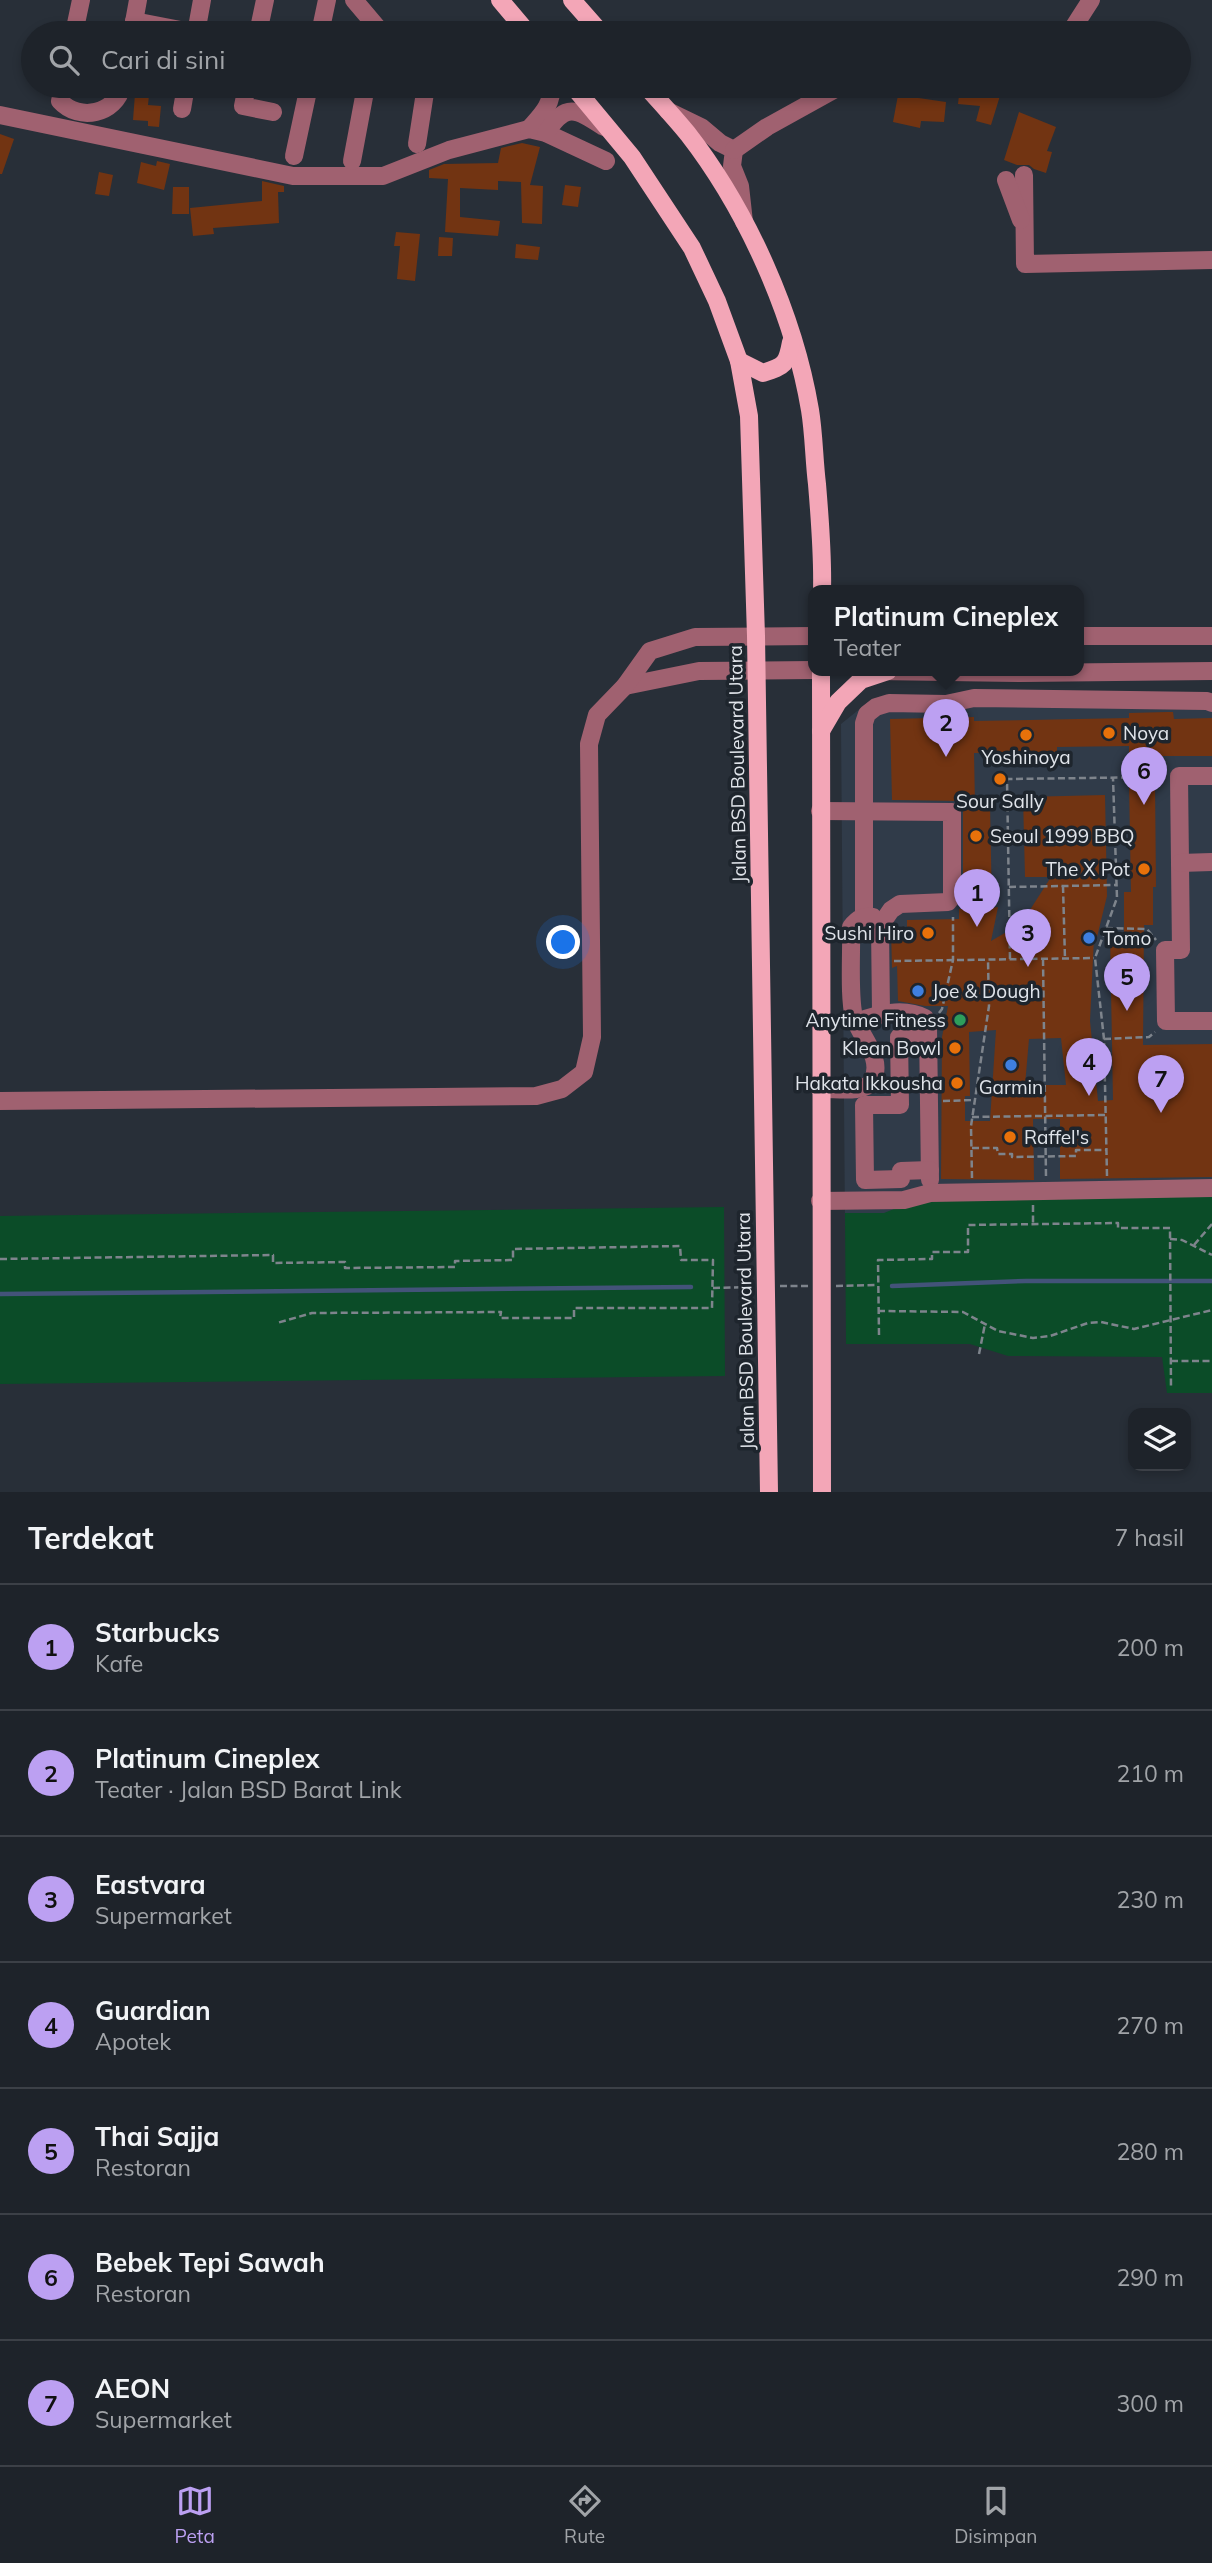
<!DOCTYPE html>
<html lang="id">
<meta charset="utf-8">
<style>
body{margin:0;font-family:Mulish,sans-serif;background:#262b32;color:#f1f3f6}
.controls{position:absolute;right:21px;bottom:21px;display:grid;overflow:hidden;border-radius:14px;box-shadow:0 4px 10px #0003}
.controls button{width:63px;height:63px;display:grid;place-items:center;padding:0;border:0;border-bottom:2px solid #3c4047;background:#1e232a;color:#f1f3f6;font:35px sans-serif}
.you{position:absolute;left:564px;top:943px;width:24px;height:24px;margin:-18px;border:5px solid #fff;border-radius:50%;background:#1a73e8;box-shadow:0 0 0 10px #1a73e833}
.badge{display:grid;place-items:center;width:46px;height:46px;border-radius:50%;background:#bca0f2;color:#111;font-size:23px;font-weight:700}
.pin{position:absolute;translate:-50% -58px;filter:drop-shadow(0 2px 4px #0008)}
.pin::after{content:'';position:absolute;top:37px;width:24px;height:21px;background:inherit;clip-path:polygon(0 0,100% 0,50% 100%)}
.popup{position:absolute;left:808px;top:585px;width:276px;height:91px;box-sizing:border-box;display:grid;place-content:center;border-radius:14px;background:#1e232a;filter:drop-shadow(0 2px 5px #0005);font-size:23px;white-space:nowrap;color:#a1a4a8}
.popup b{font-size:26px;color:#f1f3f6}
.popup::after{content:'';position:absolute;left:50%;top:100%;margin-left:-14px;border:14px solid transparent;border-top-color:#1e232a}
.list{margin:0;padding:0;list-style:none}
h2{display:flex;justify-content:space-between;align-items:center;height:91px;margin:0;padding:0 28px;font-size:30px}
h2 small{font-size:23px;font-weight:400;color:#a1a4a8}
.list li{display:grid;grid-template-columns:46px 1fr auto;gap:21px;align-items:center;box-sizing:border-box;height:126px;padding:0 28px;border-top:2px solid #3c4047}
.list b{display:block;font-size:26px;white-space:nowrap}
.list p{margin:0;font-size:23px;white-space:nowrap;color:#a1a4a8}
.list em{font-size:23px;font-style:normal;color:#a1a4a8}
.icon{flex:none;width:38px;height:38px;fill:none;stroke:currentColor;stroke-width:2;stroke-linecap:round;stroke-linejoin:round}
.map{position:relative;flex:none;width:1212px;height:1492px;overflow:hidden}
.search{position:absolute;background:#1e232a;box-shadow:0 4px 10px #0003;left:21px;right:21px;top:21px;height:77px;display:flex;align-items:center;gap:18px;box-sizing:border-box;padding:0 24px;border-radius:38px;color:#a1a4a8;font-size:26px}
.sheet{height:973px;background:#1e232a}
nav{display:flex;justify-content:space-around;align-items:center;box-sizing:border-box;height:98px;border-top:2px solid #3c4047;background:#1e232a;font-size:19px;color:#a1a4a8}
nav a{display:grid;justify-items:center;gap:4px}
nav .on{color:#bca0f2}
.map>svg:first-child{display:block}
</style>
<div class="map">
<svg width="1212" height="1492" viewBox="0 0 1212 1492">
<rect width="100%" height="100%" fill="#282f38"/>
<polygon fill="#303b49" points="968,691 1212,693 1212,1223 845,1226 841,724 872,699 931,699"/>
<g fill="#0b4c28">
<polygon points="1212,1194 1212,1393 1167,1393 1162,1357 1008,1356 970,1344 846,1344 845,1213 884,1213 929,1195"/>
<polygon points="724,1207 725,1376 0,1384 0,1216"/>
</g>
<g fill="none" stroke-linecap="round" stroke-linejoin="round">
<g stroke="#435379" stroke-width="4.5">
<polyline points="892,1286 1026,1281 1212,1281"/>
<polyline points="0,1294 691,1287"/>
</g>
</g>
<g fill="#723412" fill-rule="evenodd">
<polygon points="960,86 1003,86 991,125 976,121 980,106 958,104"/>
<polygon points="135,94 149,95 148,105 161,106 159,127 148,126 148,121 133,120"/>
<polygon points="898,95 946,102 944,122 921,121 920,128 893,122"/>
<polygon points="1019,112 1056,127 1047,151 1052,152 1046,173 1034,169 1029,165 1017,165 1004,160"/>
<polygon points="0,134 14,139 2,174 0,174"/>
<polygon points="522,143 540,147 530,185 543,186 542,224 522,223 521,182 498,181 498,190 460,188 460,217 500,221 498,236 445,232 448,179 429,178 429,170 444,164 498,163 501,148"/>
<polygon points="157,161 170,164 164,190 137,183 141,162 156,166"/>
<polygon points="99,172 113,175 109,196 95,194"/>
<polygon points="262,181 284,186 284,192 278,192 279,223 213,228 214,234 193,236 190,208 262,201"/>
<polygon points="565,185 581,187 578,207 562,205"/>
<polygon points="173,187 189,187 189,214 172,214"/>
<polygon points="396,232 420,234 415,281 397,279 400,246 394,246"/>
<polygon points="439,237 453,238 452,256 438,256"/>
<polygon points="516,244 540,247 538,260 515,258"/>
<path d="M1167 712H1173L1174 719 1212 718V756H1157V760L1129 761V746L1057 747V752L974 753 975 805 990 804 992 908 998 907 991 941 1010 930 1028 940V913L1051 877H1025L1023 797 1105 795 1107 896 1097 937H1094L1090 1021 1098 1101 1113 1100 1110 933H1124V892H1131L1129 783H1155L1156 887H1153V925H1144L1143 1045 1212 1044V1177L1060 1179V1119H1033L1034 1180 941 1179 942 1037 948 1006H925L898 1001 897 966 892 968 891 929 893 928 907 937V920L959 919V909H962L963 897V812L961 801 892 800 890 719 974 717V721L1129 718V713ZM996 1030 990 1121H965V1096H970L969 1032ZM1061 1038 1066 1085H1025L1029 1039Z"/>
</g>
<g fill="none" stroke-linecap="round" stroke-linejoin="round">
<g stroke="#7e848c" stroke-width="2.5" stroke-dasharray="7 3.5" stroke-linecap="butt">
<polyline points="1063,886 1065,959"/>
<polyline points="1009,887 1116,885"/>
<polyline points="1106,928 1147,929 1156,940"/>
<polyline points="1010,959 1007,779 1165,777"/>
<polyline points="1043,959 1046,1177"/>
<polyline points="894,961 1094,958"/>
<polyline points="939,1013 942,1009 953,960 953,917"/>
<polyline points="1104,1039 1149,1037 1155,1032"/>
<polyline points="943,1101 975,1100"/>
<polyline points="972,1117 1105,1115"/>
<polyline points="972,1148 997,1148 998,1154 1012,1154 1012,1157 1076,1156 1076,1150 1107,1150"/>
<polyline points="1107,1176 1104,1039 1095,958 1117,898 1113,778"/>
<polyline points="972,1178 971,1126 989,1006 988,960"/>
<polyline points="1033,1205 1033,1223"/>
<polyline points="1170,1239 1182,1240 1212,1255"/>
<polyline points="1194,1245 1212,1224"/>
<polyline points="0,1259 273,1255 273,1263 345,1262 345,1268 455,1267 455,1261 513,1260 513,1249 680,1246 681,1260 713,1260 712,1308 574,1308 574,1318 500,1318 501,1312 312,1313 277,1323"/>
<polyline points="780,1286 808,1286"/>
<polyline points="836,1286 878,1285"/>
<polyline points="713,1288 752,1287"/>
<polyline points="878,1311 963,1312 998,1331 1033,1338 1050,1336 1088,1323 1101,1322 1134,1329 1212,1310"/>
<polyline points="879,1335 878,1260 932,1259 932,1252 968,1252 968,1225 1118,1223 1118,1228 1170,1228 1171,1389"/>
<polyline points="979,1354 985,1324"/>
<polyline points="1171,1361 1212,1361"/>
</g>
<g stroke="#a06170" stroke-width="18">
<polyline points="354,0 382,33"/>
<polyline points="134,21 196,33 202,0"/>
<polyline points="74,33 81,0"/>
<polyline points="132,33 138,0"/>
<polyline points="258,33 265,0"/>
<polyline points="320,33 327,0"/>
<polyline points="1066,33 1073,28 1091,0"/>
<path d="M64 86 60 101C79 122 116 114 122 86"/>
<polyline points="247,86 243,106 273,112"/>
<polyline points="182,109 186,86"/>
<polyline points="668,111 701,127 720,143 734,150 732,166 740,186 744,222"/>
<polyline points="0,115 293,176 383,176 449,150 529,129 546,133 606,161"/>
<path d="M529 129C540 116 553 105 551 86"/>
<path d="M546 133C566 102 576 109 604 127"/>
<polyline points="417,144 426,86"/>
<polyline points="734,150 767,127 841,86"/>
<polyline points="294,156 309,86"/>
<polyline points="352,161 366,86"/>
<polyline points="1024,175 1025,264 1212,260"/>
<polyline points="1006,180 1021,220"/>
<polyline points="1079,636 1212,636"/>
<polyline points="876,671 1021,673 1212,671"/>
<polyline points="625,686 699,671 813,670"/>
<polyline points="1212,776 1179,776 1181,950 1165,950 1166,1021 1212,1021"/>
<polyline points="820,811 952,812 952,897 948,902 900,904 891,910 880,926"/>
<polyline points="1180,863 1212,862"/>
<polyline points="864,916 864,723 867,714 876,707 889,703 946,704 974,698 1207,701 1212,703"/>
<path d="M856 1022C878 1014 903 1007 925 1018L928 1026 930 1180"/>
<polyline points="928,1037 899,1037 900,1105 864,1105 865,1180 901,1179 901,1171 930,1170"/>
<path d="M820 1089C834 1088 865 1094 872 1081 884 1060 862 1038 855 1020 848 1002 852 948 851 927 858 918 863 916 873 917L880 926 881 1013"/>
<polyline points="0,1101 536,1096 562,1089 584,1072 592,1037 589,744 597,715 625,686 650,651 695,637 813,636"/>
<polyline points="820,1201 904,1200 930,1193 1212,1188"/>
</g>
<g stroke="#f3a6b7" stroke-width="18">
<polyline points="500,0 528,33"/>
<polyline points="572,0 601,33"/>
<polyline points="573,86 632,157 692,248 717,301 739,361 749,416 756,636 769,1492"/>
<path d="M646 86C660 102 675 118 688 134 747 210 794 315 810 410 814 434 814 460 817 484 820 520 823 555 822 591"/>
<path d="M739 361 763 373C785 366 787 364 791 342"/>
<polyline points="821,671 822,1492"/>
<polyline points="821,731 838,702 861,680 888,671"/>
</g>
</g>
<g fill="#e8710a" stroke="#1e252d" stroke-width="2.5">
<circle cx="1109" cy="733" r="7"/>
<circle cx="1026" cy="735" r="7"/>
<circle cx="1000" cy="779" r="7"/>
<circle cx="976" cy="836" r="7"/>
<circle cx="1144" cy="869" r="7"/>
<circle cx="928" cy="933" r="7"/>
<circle cx="955" cy="1048" r="7"/>
<circle cx="957" cy="1083" r="7"/>
<circle cx="1010" cy="1137" r="7"/>
</g>
<g fill="#3f7fe0" stroke="#1e252d" stroke-width="2.5">
<circle cx="1089" cy="938" r="7"/>
<circle cx="918" cy="991" r="7"/>
<circle cx="1011" cy="1065" r="7"/>
</g>
<circle fill="#2e9e5b" stroke="#1e252d" stroke-width="2.5" cx="960" cy="1020" r="7"/>
<g text-anchor="middle" stroke-width="7" stroke-linejoin="round" paint-order="stroke">
<g font-size="19" fill="#e0e4ea" stroke="#1e252d" text-anchor="start">
<text x="1123" y="740">Noya</text>
<text x="1026" y="764" text-anchor="middle">Yoshinoya</text>
<text x="1000" y="808" text-anchor="middle">Sour Sally</text>
<text x="990" y="843">Seoul 1999 BBQ</text>
<text x="1130" y="876" text-anchor="end">The X Pot</text>
<text x="914" y="940" text-anchor="end">Sushi Hiro</text>
<text x="1103" y="945">Tomo</text>
<text x="932" y="998">Joe &amp; Dough</text>
<text x="946" y="1027" text-anchor="end">Anytime Fitness</text>
<text x="941" y="1055" text-anchor="end">Klean Bowl</text>
<text x="943" y="1090" text-anchor="end">Hakata Ikkousha</text>
<text x="1011" y="1094" text-anchor="middle">Garmin</text>
<text x="1024" y="1144">Raffel's</text>
</g>
<g font-size="19" fill="#e0e4ea" stroke="#1e252d">
<text transform="translate(737 764) rotate(-91)" y="7">Jalan BSD Boulevard Utara</text>
<text transform="translate(745 1331) rotate(-91)" y="7">Jalan BSD Boulevard Utara</text>
</g>
</g>
</svg>
<div class="controls">
<button><svg class="icon" aria-label="layers" viewBox="0 0 24 24"><path d="M12 4l9 5-9 5-9-5zM3 14l9 5 9-5"/></svg></button>
</div>
<div class="you"></div>
<div class="pin badge" style="left:977px;top:927px">1</div>
<div class="pin badge" style="left:946px;top:757px">2</div>
<div class="popup"><b>Platinum Cineplex</b>Teater</div>
<div class="pin badge" style="left:1028px;top:967px">3</div>
<div class="pin badge" style="left:1089px;top:1096px">4</div>
<div class="pin badge" style="left:1127px;top:1011px">5</div>
<div class="pin badge" style="left:1144px;top:805px">6</div>
<div class="pin badge" style="left:1161px;top:1113px">7</div>
<div class="search"><svg class="icon" aria-label="search" viewBox="0 0 24 24"><circle cx="10" cy="10" r="6"/><path d="M15 15l6 6"/></svg>Cari di sini</div>
</div>
<section class="sheet">
<h2>Terdekat<small>7 hasil</small></h2>
<ul class="list">
<li><span class="badge">1</span><div><b>Starbucks</b><p>Kafe</p></div><em>200 m</em></li>
<li><span class="badge">2</span><div><b>Platinum Cineplex</b><p>Teater · Jalan BSD Barat Link</p></div><em>210 m</em></li>
<li><span class="badge">3</span><div><b>Eastvara</b><p>Supermarket</p></div><em>230 m</em></li>
<li><span class="badge">4</span><div><b>Guardian</b><p>Apotek</p></div><em>270 m</em></li>
<li><span class="badge">5</span><div><b>Thai Sajja</b><p>Restoran</p></div><em>280 m</em></li>
<li><span class="badge">6</span><div><b>Bebek Tepi Sawah</b><p>Restoran</p></div><em>290 m</em></li>
<li><span class="badge">7</span><div><b>AEON</b><p>Supermarket</p></div><em>300 m</em></li>
</ul>
</section>
<nav>
<a class="on"><svg class="icon" aria-label="map" viewBox="0 0 24 24"><path d="M3 6l6-2 6 2 6-2v14l-6 2-6-2-6 2zM9 4v14M15 6v14"/></svg>Peta</a>
<a><svg class="icon" aria-label="directions" viewBox="0 0 24 24"><path d="M12 3l9 9-9 9-9-9zM9 14v-3h6M13 9l2 2-2 2"/></svg>Rute</a>
<a><svg class="icon" aria-label="saved" viewBox="0 0 24 24"><path d="M7 4h10v16l-5-4-5 4z"/></svg>Disimpan</a>
</nav>
